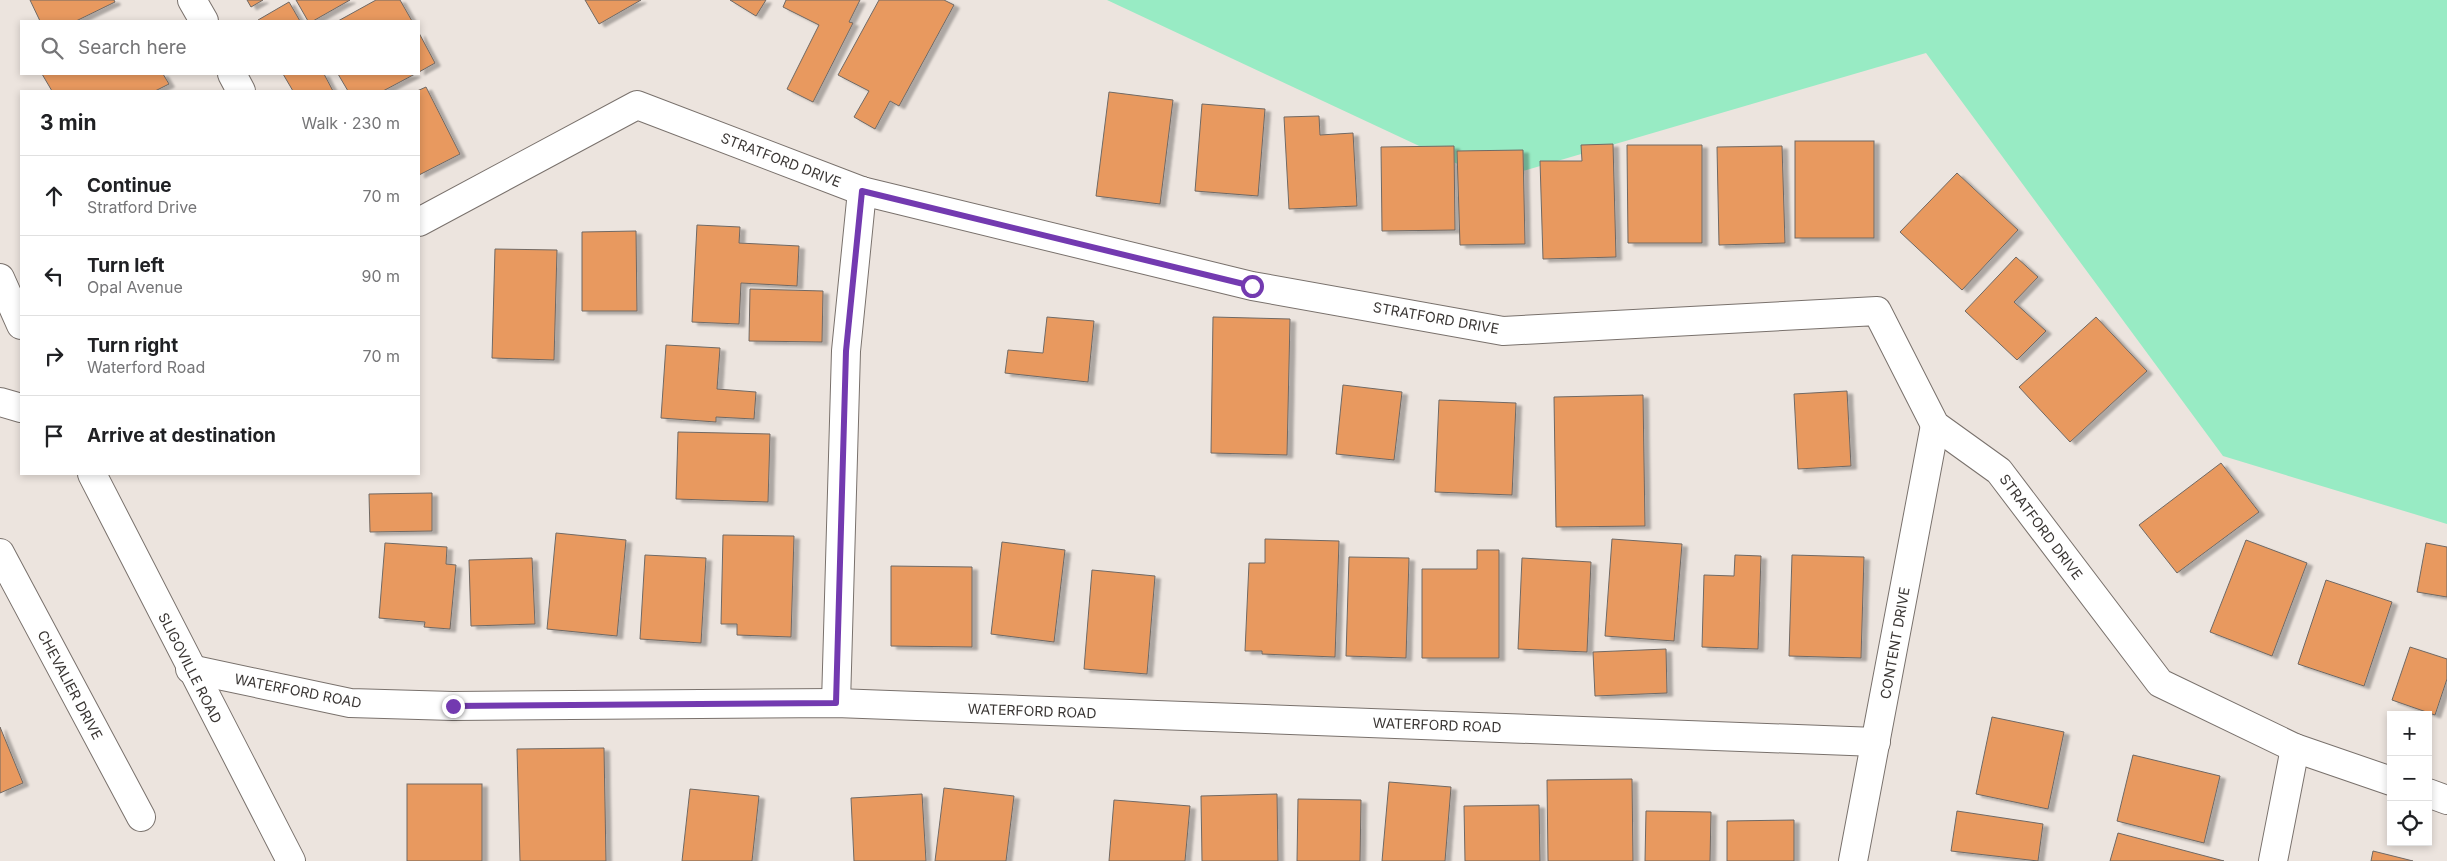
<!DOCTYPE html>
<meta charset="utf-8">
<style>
body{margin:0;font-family:Inter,sans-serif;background:#f6f6f6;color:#202124}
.controls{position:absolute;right:15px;bottom:15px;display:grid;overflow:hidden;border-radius:0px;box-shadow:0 2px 8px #0003}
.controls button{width:45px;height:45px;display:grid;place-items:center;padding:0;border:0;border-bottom:1px solid #e0e0e0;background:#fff;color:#202124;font:25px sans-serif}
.stop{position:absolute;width:15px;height:15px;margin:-11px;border:4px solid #733ab0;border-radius:50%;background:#fff}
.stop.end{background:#733ab0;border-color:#fff;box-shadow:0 1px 5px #0008}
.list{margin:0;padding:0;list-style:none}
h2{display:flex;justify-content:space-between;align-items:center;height:65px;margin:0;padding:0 20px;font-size:21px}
h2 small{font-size:16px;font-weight:400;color:#757577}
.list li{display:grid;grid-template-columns:32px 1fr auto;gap:15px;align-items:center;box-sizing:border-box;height:80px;padding:0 20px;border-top:1px solid #e0e0e0}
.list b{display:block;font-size:19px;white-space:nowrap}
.list p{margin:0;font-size:16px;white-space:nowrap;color:#757577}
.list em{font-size:16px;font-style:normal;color:#757577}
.icon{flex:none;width:28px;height:28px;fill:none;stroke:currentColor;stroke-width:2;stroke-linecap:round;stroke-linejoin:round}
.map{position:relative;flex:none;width:2447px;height:861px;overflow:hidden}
.search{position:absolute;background:#fff;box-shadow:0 2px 8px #0003;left:20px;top:20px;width:400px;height:55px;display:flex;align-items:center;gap:12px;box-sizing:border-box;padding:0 18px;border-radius:0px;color:#757577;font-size:19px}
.panel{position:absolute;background:#fff;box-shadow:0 2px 8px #0003;left:20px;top:90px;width:400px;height:385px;border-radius:0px}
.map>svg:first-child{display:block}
</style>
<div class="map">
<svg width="2447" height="861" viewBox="0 0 2447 861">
<defs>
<filter id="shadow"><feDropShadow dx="5.5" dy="3" stdDeviation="1" flood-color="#0004"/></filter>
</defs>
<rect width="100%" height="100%" fill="#ece4de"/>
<polygon fill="#98ebc4" points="1107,0 2447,0 2447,524 2223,456 1926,53 1492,180"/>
<g fill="#e8995f" stroke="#706964" filter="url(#shadow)">
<polygon points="30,0 114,0 115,2 76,21 40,21"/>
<polygon points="247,0 263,0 251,7"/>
<polygon points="296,0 350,0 313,21 308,21"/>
<polygon points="376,0 400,0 412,21 338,21"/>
<polygon points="585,0 641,0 599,24"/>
<polygon points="730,0 766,0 756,16"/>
<polygon points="786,0 860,0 849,22 853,23 813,102 787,89 819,25 783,7"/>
<polygon points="879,0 944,0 954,5 899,106 890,101 875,129 854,117 869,91 838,75"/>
<polygon points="289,2 300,21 258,21 258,20"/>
<polygon points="419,33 435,63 419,72"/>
<polygon points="42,74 163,74 169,84 155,91 52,91"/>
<polygon points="283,74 324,74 333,91 293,91"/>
<polygon points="338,74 415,74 383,91 348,91"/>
<polygon points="426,87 460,154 419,175 417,91"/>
<polygon points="1109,92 1173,100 1160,204 1096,196"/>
<polygon points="1202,104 1265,109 1258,196 1195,191"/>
<polygon points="1319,116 1320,135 1353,133 1357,206 1289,209 1284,117"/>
<rect x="1795" y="141" width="79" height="97"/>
<polygon points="1613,144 1616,257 1543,259 1540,161 1582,161 1581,145"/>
<polygon points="1627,145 1702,145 1702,243 1628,243"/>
<polygon points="1454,146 1455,230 1382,231 1381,147"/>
<polygon points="1782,146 1785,243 1719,245 1717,147"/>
<polygon points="1523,150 1525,244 1460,245 1457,151"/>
<polygon points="1957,173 2018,230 1962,290 1900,232"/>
<polygon points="697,225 740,227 739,243 799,246 797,286 741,283 739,324 692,322"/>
<polygon points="636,231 637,311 582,311 582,232"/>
<polygon points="495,249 557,250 554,360 492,358"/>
<polygon points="2016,257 2038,277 2014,302 2046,331 2017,360 1965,311"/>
<polygon points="750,289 823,291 822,342 749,341"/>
<polygon points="1047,317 1094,321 1088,382 1005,373 1008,350 1043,353"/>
<polygon points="1213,317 1290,319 1287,455 1211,453"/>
<polygon points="2096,317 2147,371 2070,442 2019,387"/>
<polygon points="666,345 720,348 717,389 756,392 754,419 716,417 716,422 661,418"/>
<polygon points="1343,385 1402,392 1394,460 1336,454"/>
<polygon points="1847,391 1851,466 1798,469 1794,394"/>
<polygon points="1643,395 1645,526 1556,527 1554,397"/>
<polygon points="1439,400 1516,403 1512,495 1435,492"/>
<polygon points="678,432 770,434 768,502 676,499"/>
<polygon points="2221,463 2259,512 2177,573 2139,525"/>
<polygon points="432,493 432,531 370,532 369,494"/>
<polygon points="556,533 626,540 617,636 547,629"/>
<polygon points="723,535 794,536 791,637 737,635 737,624 721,624"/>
<polygon points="1265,539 1339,541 1335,657 1262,654 1262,651 1245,651 1249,563 1265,563"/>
<polygon points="1612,539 1682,544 1674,641 1605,636"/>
<polygon points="2246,540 2307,563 2272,656 2210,632"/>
<polygon points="1002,542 1065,550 1054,642 991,634"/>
<polygon points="385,543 447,547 446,564 456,565 450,629 424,627 425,622 379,618"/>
<polygon points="2426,543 2447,547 2447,597 2417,592"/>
<polygon points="1477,550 1499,550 1499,658 1422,658 1422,569 1477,569"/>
<polygon points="645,555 706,558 701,643 640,639"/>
<polygon points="1735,555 1761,556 1758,649 1702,647 1704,575 1734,576"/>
<polygon points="1792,555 1864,557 1861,658 1789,656"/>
<polygon points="1349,557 1409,558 1406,658 1346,656"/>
<polygon points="532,558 535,624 471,626 469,560"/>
<polygon points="1522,558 1591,562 1587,652 1518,649"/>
<polygon points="891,566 972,567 972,647 891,646"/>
<polygon points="1092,570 1155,576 1147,674 1084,669"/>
<polygon points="2326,580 2392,602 2364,686 2298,664"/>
<polygon points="2410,647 2447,659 2447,679 2435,715 2392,700"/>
<polygon points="1666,649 1667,693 1595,696 1593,652"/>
<polygon points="1992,717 2064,732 2048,809 1976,794"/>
<polygon points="0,727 23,783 0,793"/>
<polygon points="604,748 606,861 520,861 517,749"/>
<polygon points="2133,755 2220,776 2204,843 2117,821"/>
<polygon points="1632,779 1633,861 1548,861 1547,780"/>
<polygon points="1389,782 1451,787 1445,861 1382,861"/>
<rect x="407" y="784" width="75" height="77"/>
<polygon points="944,788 1014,796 1006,861 935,861"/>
<polygon points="690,789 759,796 752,861 682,861"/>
<polygon points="922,794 926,861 854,861 851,798"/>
<polygon points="1277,794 1278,861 1202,861 1201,796"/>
<polygon points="1298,799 1361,800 1360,861 1297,861"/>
<polygon points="1114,800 1190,806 1185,861 1109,861"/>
<polygon points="1539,805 1540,861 1465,861 1464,806"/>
<polygon points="1646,811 1711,812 1710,861 1645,861"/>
<polygon points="1957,811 2043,824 2038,861 1951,851"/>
<polygon points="1794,820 1794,861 1727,861 1727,821"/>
<polygon points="2118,833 2224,861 2110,861"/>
<polygon points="2373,851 2413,861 2371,861"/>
</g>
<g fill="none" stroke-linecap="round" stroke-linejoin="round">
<defs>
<g id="minor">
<polyline points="192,0 204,21"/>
<polyline points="232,74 241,91"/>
<polyline points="419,222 637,105 862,191 1252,286 1503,331 1877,311 1935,425 1999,471 2160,683 2295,748 2391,781"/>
<polyline points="0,278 21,325"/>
<polyline points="0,402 21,408"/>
<polyline points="92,474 291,861"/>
<polyline points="0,553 141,817"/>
<polyline points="190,669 350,703 453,706 836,703 1876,742"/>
<polyline points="836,703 846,351 862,191"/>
<polyline points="2428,793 2447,800"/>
<polyline points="1853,861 1935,425"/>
<polyline points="2273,861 2295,748"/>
</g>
</defs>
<use href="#minor" stroke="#79716c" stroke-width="30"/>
<use href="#minor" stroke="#fff" stroke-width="28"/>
</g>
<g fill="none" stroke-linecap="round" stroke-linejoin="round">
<polyline stroke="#733ab0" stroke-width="6" points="453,706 836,703 846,351 862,191 1252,286"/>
</g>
<g text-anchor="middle" stroke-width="5" stroke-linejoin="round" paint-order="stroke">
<g font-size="14" fill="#3a3634" stroke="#fff">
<text transform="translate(781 160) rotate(21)" y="5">STRATFORD DRIVE</text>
<text transform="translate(1436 318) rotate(10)" y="5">STRATFORD DRIVE</text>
<text transform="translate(2041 527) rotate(53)" y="5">STRATFORD DRIVE</text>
<text transform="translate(1895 643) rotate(-80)" y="5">CONTENT DRIVE</text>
<text transform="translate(190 668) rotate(63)" y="5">SLIGOVILLE ROAD</text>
<text transform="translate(70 685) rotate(62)" y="5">CHEVALIER DRIVE</text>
<text transform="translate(298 691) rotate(11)" y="5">WATERFORD ROAD</text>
<text transform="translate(1032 711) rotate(2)" y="5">WATERFORD ROAD</text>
<text transform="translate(1437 725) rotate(2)" y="5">WATERFORD ROAD</text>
</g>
</g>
</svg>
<div class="controls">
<button>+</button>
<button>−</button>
<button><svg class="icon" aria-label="locate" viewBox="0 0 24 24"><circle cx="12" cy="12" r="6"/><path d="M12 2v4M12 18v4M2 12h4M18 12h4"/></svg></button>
</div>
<div class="stop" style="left:1252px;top:286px"></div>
<div class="stop end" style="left:453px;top:706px"></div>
<div class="search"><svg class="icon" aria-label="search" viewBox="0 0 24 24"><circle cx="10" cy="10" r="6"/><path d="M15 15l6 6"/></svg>Search here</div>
<section class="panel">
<h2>3 min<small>Walk · 230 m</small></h2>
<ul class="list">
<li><svg class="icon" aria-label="ahead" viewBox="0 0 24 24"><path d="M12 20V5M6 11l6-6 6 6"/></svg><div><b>Continue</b><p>Stratford Drive</p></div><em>70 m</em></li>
<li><svg class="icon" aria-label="left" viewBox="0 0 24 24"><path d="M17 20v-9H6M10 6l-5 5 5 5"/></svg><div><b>Turn left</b><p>Opal Avenue</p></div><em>90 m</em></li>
<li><svg class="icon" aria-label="right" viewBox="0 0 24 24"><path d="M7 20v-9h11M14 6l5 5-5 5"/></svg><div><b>Turn right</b><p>Waterford Road</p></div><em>70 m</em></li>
<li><svg class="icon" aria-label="arrive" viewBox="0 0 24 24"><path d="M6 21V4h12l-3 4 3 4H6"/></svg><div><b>Arrive at destination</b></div></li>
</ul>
</section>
</div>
